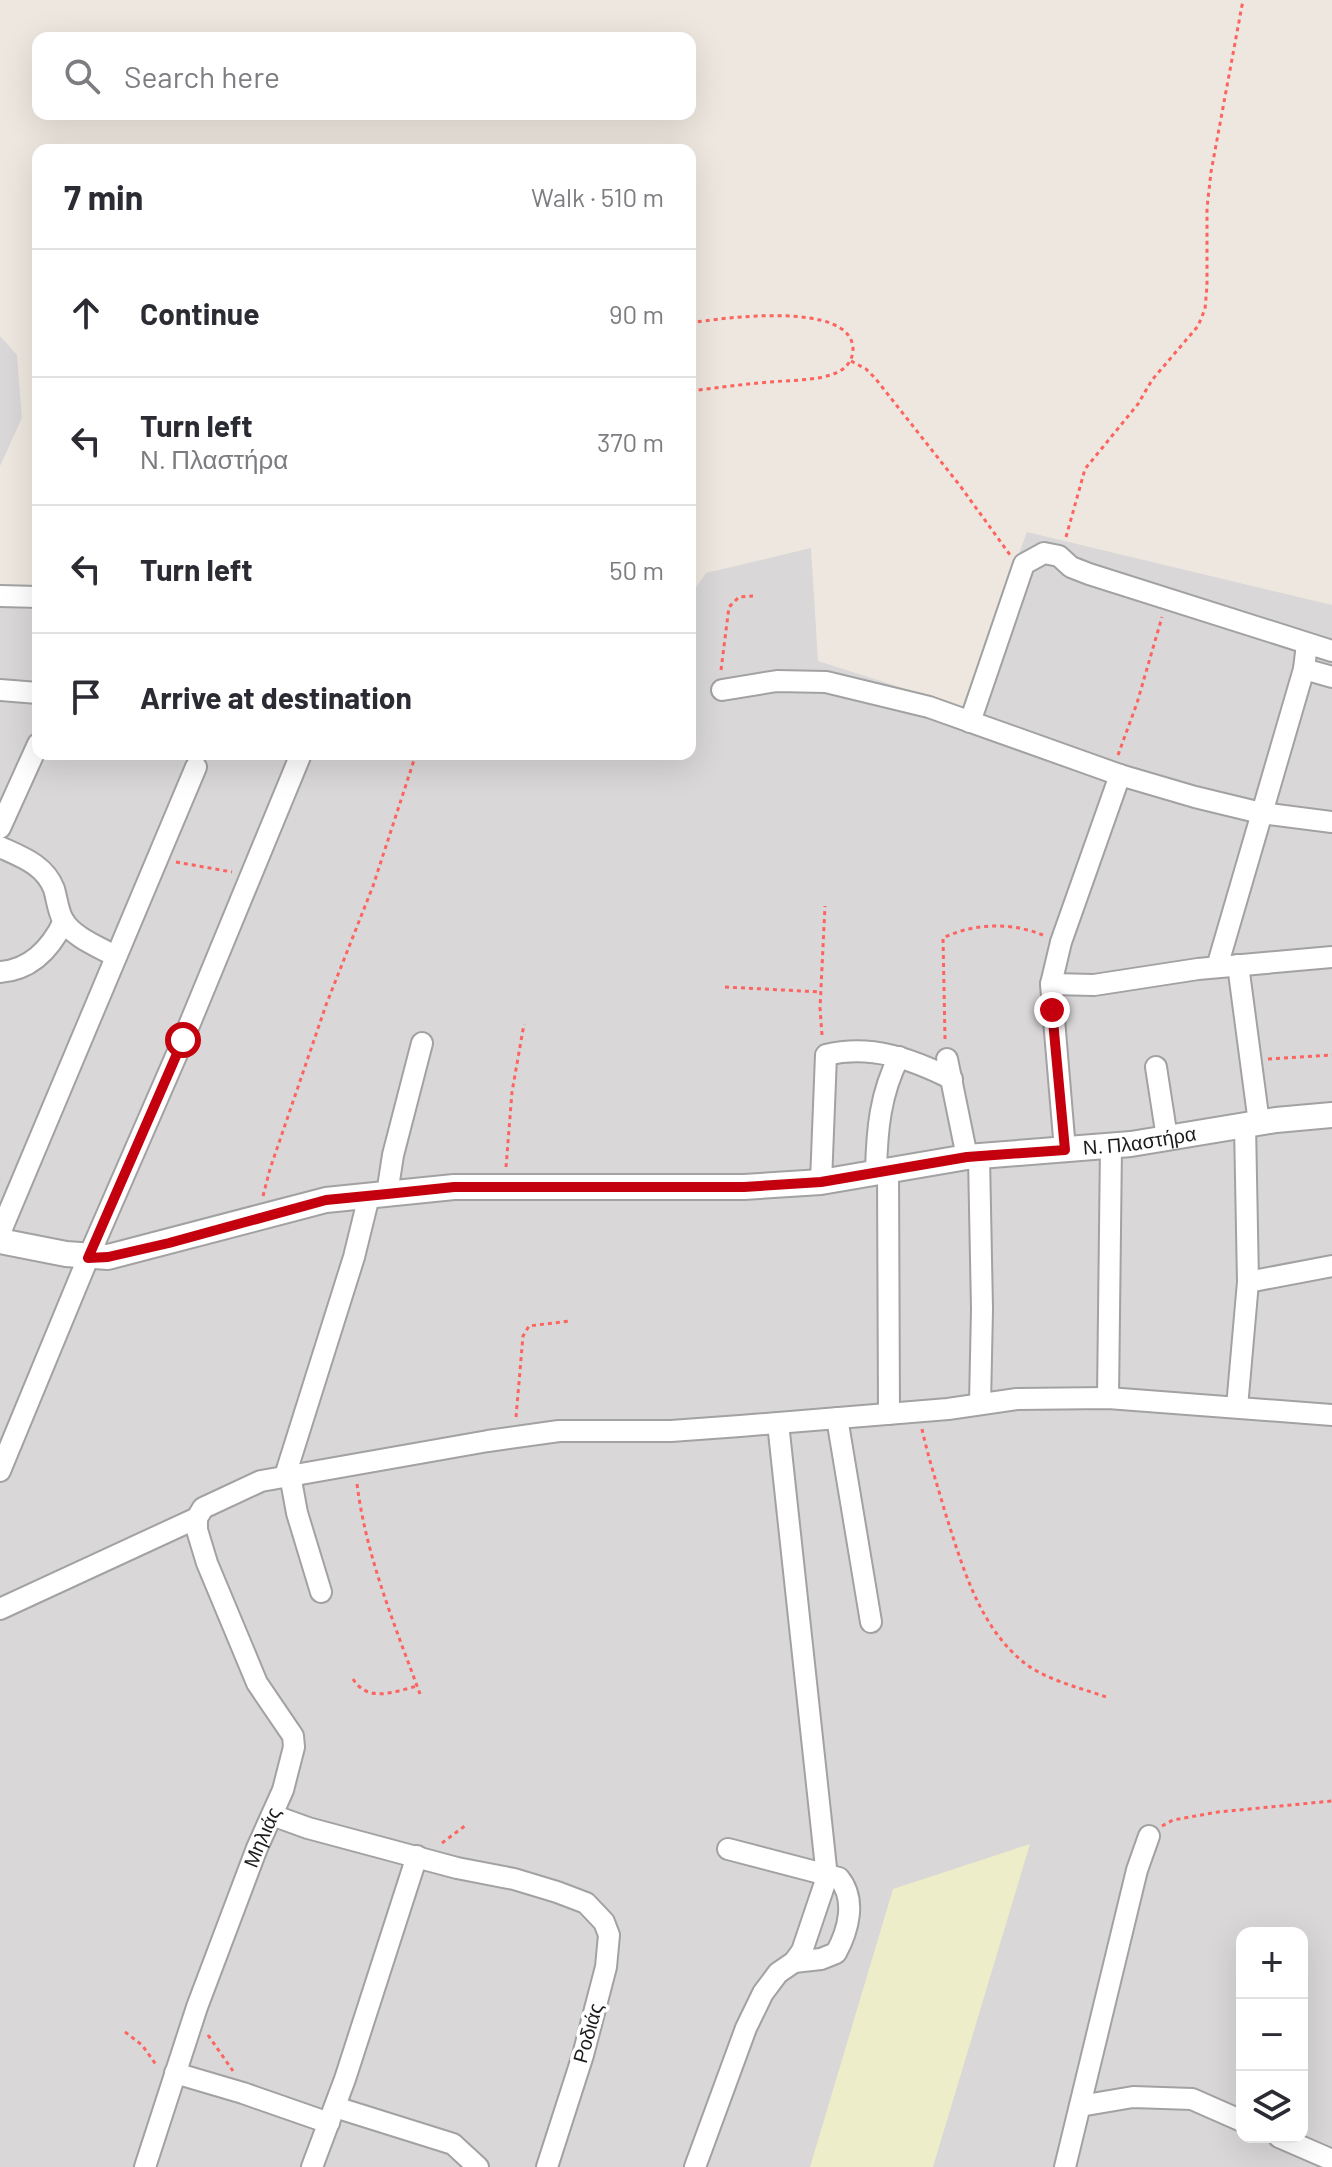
<!DOCTYPE html>
<meta charset="utf-8">
<style>
body{margin:0;font-family:Barlow,sans-serif;background:#f2f2f3;color:#2b2b33}
.controls{position:absolute;right:24px;bottom:24px;display:grid;overflow:hidden;border-radius:16px;box-shadow:0 8px 32px #0002}
.controls button{width:72px;height:72px;display:grid;place-items:center;padding:0;border:0;border-bottom:2px solid #e1e1e2;background:#fff;color:#2b2b33;font:40px sans-serif}
.stop{position:absolute;width:24px;height:24px;margin:-18px;border:6px solid #c5000e;border-radius:50%;background:#fff}
.stop.end{background:#c5000e;border-color:#fff;box-shadow:0 2px 8px #0008}
.list{margin:0;padding:0;list-style:none}
h2{display:flex;justify-content:space-between;align-items:center;height:104px;margin:0;padding:0 32px;font-size:34px}
h2 small{font-size:26px;font-weight:400;color:#7c7c81}
.list li{display:grid;grid-template-columns:52px 1fr auto;gap:24px;align-items:center;box-sizing:border-box;height:128px;padding:0 32px;border-top:2px solid #e1e1e2}
.list b{display:block;font-size:30px;white-space:nowrap}
.list p{margin:0;font-size:26px;white-space:nowrap;color:#7c7c81}
.list em{font-size:26px;font-style:normal;color:#7c7c81}
.icon{flex:none;width:44px;height:44px;fill:none;stroke:currentColor;stroke-width:2;stroke-linecap:round;stroke-linejoin:round}
.map{position:relative;flex:none;width:1332px;height:2167px;overflow:hidden}
.search{position:absolute;background:#fff;box-shadow:0 8px 32px #0002;left:32px;top:32px;width:664px;height:88px;display:flex;align-items:center;gap:20px;box-sizing:border-box;padding:0 28px;border-radius:16px;color:#7c7c81;font-size:30px}
.panel{position:absolute;background:#fff;box-shadow:0 8px 32px #0002;left:32px;top:144px;width:664px;height:616px;border-radius:16px}
.map>svg:first-child{display:block}
</style>
<div class="map">
<svg width="1332" height="2167" viewBox="0 0 1332 2167">
<rect width="100%" height="100%" fill="#ede7df"/>
<g fill="#d9d7d7" fill-rule="evenodd">
<polygon points="0,336 17,355 22,418 0,466"/>
<path d="M1027 532 1332 605V2167H0V607L38 610V754H690V596L706 573 811 548 818 661 962 707ZM1242 1933H1302V2137H1242Z"/>
</g>
<polygon fill="#ededc9" points="1030,1844 933,2167 810,2167 893,1889"/>
<g fill="none" stroke-linecap="round" stroke-linejoin="round">
<defs>
<g id="minor">
<polyline points="0,596 38,597"/>
<polyline points="1304,669 1332,677"/>
<polyline points="0,690 38,693"/>
<polyline points="722,690 777,681 826,682 929,707 1120,775 1195,797 1261,813 1332,822"/>
<polyline points="970,722 1024,564 1044,553 1059,556 1071,567 1089,574 1332,651"/>
<polyline points="0,828 38,744"/>
<path d="M0 847C22 857 45 865 54 889 57 899 58 911 63 920 73 937 99 947 115 956"/>
<polyline points="1238,965 1259,1123"/>
<polyline points="1217,967 1304,669 1307,644"/>
<path d="M0 972C31 970 51 948 64 921"/>
<polyline points="1051,984 1094,985 1198,969 1332,957"/>
<polyline points="947,1059 967,1157"/>
<polyline points="1156,1067 1167,1138"/>
<polyline points="1065,1150 1051,984 1061,942 1120,775"/>
<polyline points="979,1157 982,1309 980,1404"/>
<polyline points="888,1169 889,1414"/>
<path d="M876 1171C877 1130 880 1094 899 1057"/>
<path d="M821 1182 826 1055C871 1044 912 1059 952 1079"/>
<polyline points="387,1194 393,1155 422,1043"/>
<polyline points="0,1233 196,767"/>
<polyline points="1248,1282 1332,1266"/>
<polyline points="1108,1398 1111,1146"/>
<polyline points="1237,1407 1248,1282 1245,1125"/>
<polyline points="837,1418 871,1622"/>
<polyline points="0,1471 88,1258 183,1040 301,754"/>
<polyline points="290,1475 297,1513 321,1592"/>
<polyline points="285,1476 354,1257 369,1196"/>
<polyline points="0,1609 197,1518 203,1508 261,1481 488,1441 559,1431 671,1431 740,1426 948,1409 1017,1399 1108,1398 1332,1415"/>
<polyline points="272,1815 308,1828 457,1868 514,1879 557,1892 586,1903 604,1922 609,1935 606,1967 583,2055 547,2167"/>
<path d="M728 1849 839 1878C857 1900 848 1931 836 1953L821 1959 794 1962"/>
<polyline points="175,2073 243,2093 329,2123"/>
<polyline points="1080,2106 1133,2097 1192,2099 1242,2121"/>
<polyline points="335,2107 453,2144 478,2167"/>
<polyline points="1279,2137 1332,2160"/>
<path id="s1" d="M145 2167 197 2007 257 1848 283 1790 294 1747 293 1736 257 1683 207 1563 197 1530V1518"/>
<polyline points="312,2167 345,2079 417,1856"/>
<polyline points="695,2167 746,2028 763,1993 778,1973 794,1962 802,1951 827,1877 778,1423"/>
<polyline points="1065,2167 1137,1870 1149,1836"/>
</g>
<g id="tertiary">
<path id="s2" d="M0 1241 66 1254 108 1257 326 1200 454 1187H744L821 1182 967 1157 1131 1144 1276 1120 1332 1115"/>
</g>
</defs>
<use href="#minor" stroke="#a2a2a2" stroke-width="24"/>
<use href="#tertiary" stroke="#a2a2a2" stroke-width="28"/>
<g stroke="#fd6460" stroke-width="3" stroke-dasharray="4 4" stroke-linecap="butt">
<path d="M690 323C721 318 852 300 853 349 853 360 846 369 836 373 816 381 791 380 770 382 743 384 717 388 690 391"/>
<polyline points="851,361 866,369 875,378 961,487 1010,555"/>
<polyline points="1066,537 1085,469 1138,404 1152,380 1198,326 1205,309 1207,286 1207,208 1211,172 1243,0"/>
<polyline points="721,670 729,607 739,597 753,596"/>
<polyline points="1118,755 1137,703 1162,617"/>
<polyline points="176,862 232,872"/>
<polyline points="725,987 821,992"/>
<polyline points="822,1035 820,1008 825,906"/>
<path d="M945 1039 943 938C974 923 1010 922 1043 935"/>
<polyline points="1268,1059 1332,1055"/>
<polyline points="506,1167 512,1092 524,1024"/>
<polyline points="263,1196 270,1169 326,1005 373,886 416,754"/>
<polyline points="516,1417 523,1336 529,1326 569,1321"/>
<path d="M922 1429C928 1457 937 1484 945 1512 962 1565 978 1624 1022 1661 1045 1680 1078 1687 1106 1697"/>
<path d="M357 1484C366 1556 395 1626 420 1694"/>
<path d="M353 1679C368 1703 394 1692 417 1686"/>
<polyline points="1162,1826 1173,1820 1218,1812 1332,1801"/>
<polyline points="442,1843 466,1825"/>
<polyline points="125,2032 142,2045 157,2066"/>
<polyline points="208,2035 233,2071"/>
</g>
<use href="#minor" stroke="#fff" stroke-width="20"/>
<use href="#tertiary" stroke="#fff" stroke-width="24"/>
</g>
<g fill="none" stroke-linecap="round" stroke-linejoin="round">
<polyline stroke="#c5000e" stroke-width="10" points="183,1040 88,1258 108,1257 169,1243 326,1200 387,1194 454,1187 744,1187 821,1182 967,1157 1065,1150 1052,1010"/>
</g>
<g text-anchor="middle" stroke-width="7" stroke-linejoin="round" paint-order="stroke">
<g font-size="20" fill="#1b1b1b" stroke="#fff">
<text dy="7" stroke="none"><textPath href="#s2" startOffset="1152">Ν. Πλαστήρα</textPath></text>
<text dy="7" stroke="none"><textPath href="#s1" startOffset="350">Μηλιάς</textPath></text>
<text transform="translate(588 2033) rotate(-74)" y="7">Ροδιάς</text>
</g>
</g>
</svg>
<div class="controls">
<button>+</button>
<button>−</button>
<button><svg class="icon" aria-label="layers" viewBox="0 0 24 24"><path d="M12 4l9 5-9 5-9-5zM3 14l9 5 9-5"/></svg></button>
</div>
<div class="stop" style="left:183px;top:1040px"></div>
<div class="stop end" style="left:1052px;top:1010px"></div>
<div class="search"><svg class="icon" aria-label="search" viewBox="0 0 24 24"><circle cx="10" cy="10" r="6"/><path d="M15 15l6 6"/></svg>Search here</div>
<section class="panel">
<h2>7 min<small>Walk · 510 m</small></h2>
<ul class="list">
<li><svg class="icon" aria-label="ahead" viewBox="0 0 24 24"><path d="M12 20V5M6 11l6-6 6 6"/></svg><div><b>Continue</b></div><em>90 m</em></li>
<li><svg class="icon" aria-label="left" viewBox="0 0 24 24"><path d="M17 20v-9H6M10 6l-5 5 5 5"/></svg><div><b>Turn left</b><p>Ν. Πλαστήρα</p></div><em>370 m</em></li>
<li><svg class="icon" aria-label="left" viewBox="0 0 24 24"><path d="M17 20v-9H6M10 6l-5 5 5 5"/></svg><div><b>Turn left</b></div><em>50 m</em></li>
<li><svg class="icon" aria-label="arrive" viewBox="0 0 24 24"><path d="M6 21V4h12l-3 4 3 4H6"/></svg><div><b>Arrive at destination</b></div></li>
</ul>
</section>
</div>
